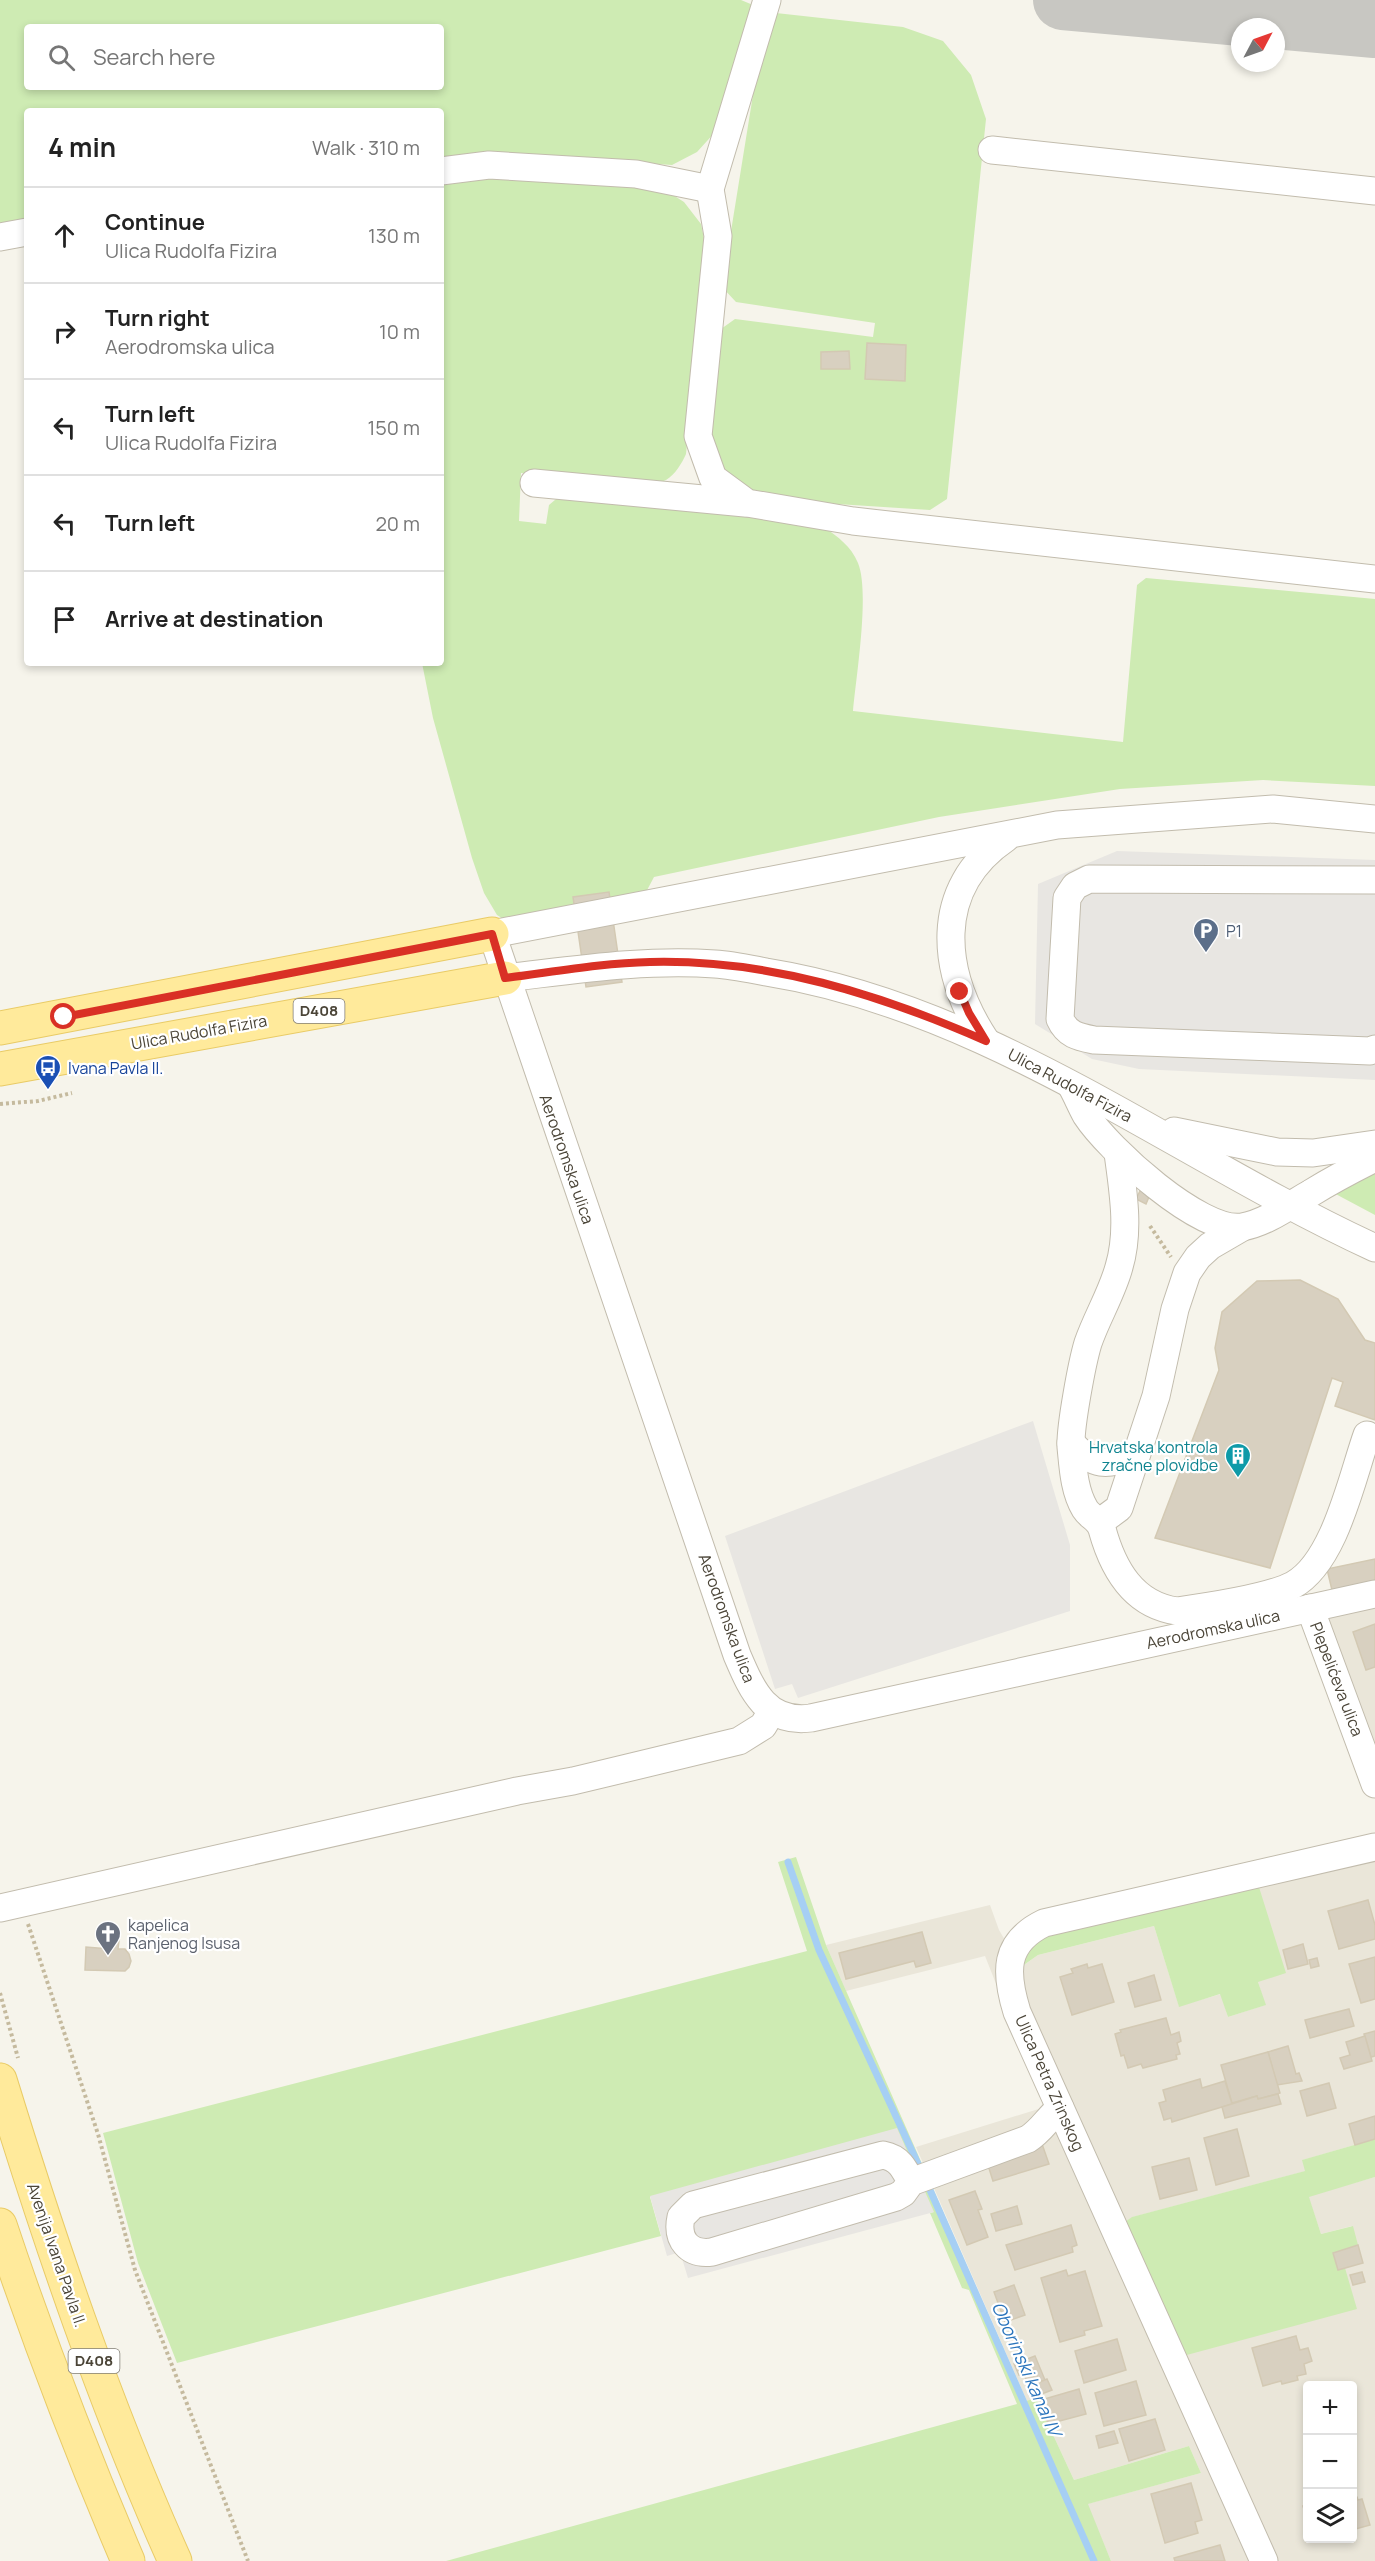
<!DOCTYPE html>
<meta charset="utf-8">
<style>
body{margin:0;font-family:Manrope,sans-serif;background:#f2f2f2;color:#222}
.controls{position:absolute;right:18px;bottom:18px;display:grid;overflow:hidden;border-radius:6px;box-shadow:0 3px 9px #0003}
.controls button{width:54px;height:54px;display:grid;place-items:center;padding:0;border:0;border-bottom:2px solid #e0e0e0;background:#fff;color:#222;font:30px sans-serif}
.compass{position:absolute;left:1231px;top:18px;width:54px;height:54px;border-radius:50%;background:#fff;box-shadow:0 3px 9px #0003;rotate:49deg}
.stop{position:absolute;width:18px;height:18px;margin:-14px;border:4px solid #d93025;border-radius:50%;background:#fff}
.stop.end{background:#d93025;border-color:#fff;box-shadow:0 2px 6px #0008}
.list{margin:0;padding:0;list-style:none}
h2{display:flex;justify-content:space-between;align-items:center;height:78px;margin:0;padding:0 24px;font-size:26px}
h2 small{font-size:20px;font-weight:400;color:#767676}
.list li{display:grid;grid-template-columns:39px 1fr auto;gap:18px;align-items:center;box-sizing:border-box;height:96px;padding:0 24px;border-top:2px solid #e0e0e0}
.list b{display:block;font-size:22px;white-space:nowrap}
.list p{margin:0;font-size:20px;white-space:nowrap;color:#767676}
.list em{font-size:20px;font-style:normal;color:#767676}
.icon{flex:none;width:33px;height:33px;fill:none;stroke:currentColor;stroke-width:2;stroke-linecap:round;stroke-linejoin:round}
.map{position:relative;flex:none;width:1375px;height:2561px;overflow:hidden}
.search{position:absolute;background:#fff;box-shadow:0 3px 9px #0003;left:24px;top:24px;width:420px;height:66px;display:flex;align-items:center;gap:15px;box-sizing:border-box;padding:0 21px;border-radius:6px;color:#767676;font-size:22px}
.panel{position:absolute;background:#fff;box-shadow:0 3px 9px #0003;left:24px;top:108px;width:420px;height:558px;border-radius:6px}
.map>svg:first-child{display:block}
</style>
<div class="map">
<svg width="1375" height="2561" viewBox="0 0 1375 2561">
<rect width="100%" height="100%" fill="#f6f4eb"/>
<g fill="#eae6d9" fill-rule="evenodd">
<polygon points="1375,1584 1375,1767 1318,1596"/>
<path d="M1375 1854V2139L1303 2160 1306 2171 1133 2217 1122 2224 1183 2356 1345 2268 1338 2270 1333 2253 1352 2226 1321 2234 1308 2196 1375 2177V2561H1111L1087 2504 1201 2473 1189 2446 1074 2480 1036 2398 1027 2401 916 2147 1045 2107 985 1956 846 1991 826 1945 990 1905 999 1930 1021 1967 1038 1955 1154 1926 1179 2006 1221 1994 1228 2017 1265 2005 1258 1982V1884ZM1308 2386H1352V2538H1308Z"/>
</g>
<g fill="#ceebb3" fill-rule="evenodd">
<path d="M0 0H741L753 5 717 130 697 152 672 165 541 156 441 160V111H27V219L0 223ZM27 27H441V87H27Z"/>
<polygon points="776,13 903,27 943,41 971,75 986,119 947,499 930,510 775,500 740,488 718,466 710,435 721,329 735,319 873,337 875,323 736,302 722,287 757,70"/>
<path d="M488 176 636 183 665 190 684 202 701 224 706 247 686 454C682 463 675 475 666 480 644 492 550 476 521 473L519 521 546 524 549 505 562 494 824 527C838 537 851 546 858 563 870 592 856 677 853 711L1123 742 1137 585 1146 578 1375 599V786L1263 780 1120 789 939 817 654 877 645 894 508 922 497 915 484 893 472 858 433 718 422 663H441V181Z"/>
<polygon points="1375,1167 1375,1215 1330,1191"/>
<polygon points="796,1857 826,1945 1026,2401 1036,2398 1074,2480 1189,2446 1201,2473 1088,2504 1111,2561 446,2561 1017,2404 969,2290 962,2288 930,2213 934,2212 650,2197 661,2236 177,2363 138,2263 103,2133 807,1951 778,1862"/>
<polygon points="1258,1884 1286,1973 1258,1982 1266,2005 1228,2017 1220,1994 1179,2007 1154,1926 1038,1955 1021,1967 1027,1953 1043,1936"/>
<polygon points="1375,2139 1375,2177 1309,2197 1321,2234 1353,2226 1358,2245 1333,2253 1338,2270 1345,2268 1357,2309 1183,2356 1122,2224 1132,2217 1305,2171 1302,2160"/>
</g>
<g fill="#e8e6e2">
<polygon points="1117,851 1375,860 1375,1080 1139,1069 1092,1059 1035,1024 1038,884"/>
<polygon points="1033,1421 1070,1545 1070,1611 798,1698 792,1684 775,1689 725,1536"/>
<polygon points="897,2128 934,2212 688,2278 680,2252 667,2256 650,2196"/>
</g>
<g fill="none" stroke-linecap="round" stroke-linejoin="round">
<g stroke="#a6cff4" stroke-width="7">
<polyline points="788,1862 819,1950 919,2166"/>
<polyline points="930,2190 1094,2561"/>
</g>
<polyline stroke="#c8c7c2" stroke-width="60" points="1063,0 1375,28"/>
</g>
<g fill="#d8d0c0" stroke="#d3c9b3" stroke-width="1.5">
<polygon points="867,343 906,345 905,381 865,379"/>
<polygon points="849,351 850,369 821,369 821,352"/>
<polygon points="609,892 622,982 586,987 573,897"/>
<polygon points="1142,1187 1151,1192 1146,1204 1136,1199"/>
<polygon points="1300,1280 1338,1299 1365,1340 1375,1343 1375,1420 1335,1406 1343,1382 1332,1378 1270,1568 1155,1538 1219,1370 1215,1348 1222,1312 1257,1281"/>
<polygon points="1375,1559 1375,1581 1332,1590 1327,1569"/>
<polygon points="1375,1624 1375,1667 1366,1670 1353,1632"/>
<polygon points="1368,1900 1375,1925 1375,1939 1339,1949 1328,1911"/>
<polygon points="922,1932 931,1963 916,1967 914,1961 846,1979 839,1953"/>
<polygon points="110,1940 119,1940 118,1949 125,1949 129,1954 131,1961 129,1967 125,1971 85,1970 86,1947 110,1949"/>
<polygon points="1303,1944 1308,1964 1288,1969 1283,1950"/>
<polygon points="1375,1957 1375,1999 1361,2003 1349,1964"/>
<polygon points="1317,1958 1319,1966 1311,1968 1309,1960"/>
<polygon points="1087,1964 1088,1968 1102,1964 1114,2002 1072,2015 1060,1977 1073,1973 1071,1969"/>
<polygon points="1154,1975 1161,2000 1135,2007 1128,1983"/>
<polygon points="1349,2009 1354,2026 1310,2038 1305,2020"/>
<polygon points="1166,2018 1171,2035 1179,2032 1181,2041 1177,2043 1180,2054 1176,2055 1177,2059 1143,2068 1141,2064 1128,2068 1124,2055 1121,2056 1115,2034 1121,2032 1120,2030"/>
<polygon points="1375,2031 1375,2056 1371,2057 1364,2034"/>
<polygon points="1365,2036 1372,2061 1344,2069 1340,2058 1350,2055 1346,2042"/>
<polygon points="1288,2046 1296,2074 1299,2073 1302,2081 1277,2085 1268,2052"/>
<polygon points="1268,2052 1280,2093 1258,2099 1257,2096 1232,2103 1221,2065"/>
<polygon points="1200,2079 1202,2088 1225,2081 1232,2104 1172,2122 1171,2118 1164,2120 1159,2103 1166,2101 1163,2090"/>
<polygon points="1329,2083 1336,2108 1307,2116 1300,2091"/>
<polygon points="1278,2094 1281,2104 1225,2118 1222,2107 1257,2096 1258,2099"/>
<polygon points="1375,2116 1375,2139 1355,2145 1349,2124"/>
<polygon points="1237,2129 1249,2176 1216,2185 1204,2138"/>
<polygon points="1042,2144 1049,2164 993,2181 987,2162"/>
<polygon points="1189,2158 1197,2190 1160,2199 1152,2167"/>
<polygon points="975,2191 982,2209 978,2210 988,2237 967,2245 949,2200"/>
<polygon points="1017,2206 1022,2224 996,2231 991,2214"/>
<polygon points="1071,2225 1077,2245 1072,2247 1073,2252 1015,2270 1006,2245"/>
<polygon points="1358,2245 1363,2263 1338,2270 1333,2253"/>
<polygon points="1066,2270 1068,2276 1085,2271 1102,2326 1084,2331 1085,2335 1060,2342 1041,2278"/>
<polygon points="1362,2272 1365,2282 1353,2285 1350,2275"/>
<polygon points="1014,2285 1025,2315 1005,2322 994,2292"/>
<polygon points="1296,2336 1300,2350 1308,2348 1312,2361 1304,2364 1306,2374 1297,2376 1298,2380 1282,2384 1281,2381 1263,2386 1252,2348"/>
<polygon points="1117,2339 1126,2370 1084,2383 1075,2351"/>
<polygon points="1035,2356 1045,2380 1028,2387 1024,2373 1019,2375 1014,2364"/>
<polygon points="1047,2379 1052,2390 1039,2395 1035,2384"/>
<polygon points="1136,2381 1146,2415 1104,2426 1095,2393"/>
<polygon points="1079,2389 1086,2414 1048,2424 1041,2400"/>
<polygon points="1155,2419 1165,2450 1129,2461 1119,2429"/>
<polygon points="1114,2431 1118,2443 1099,2448 1096,2436"/>
<polygon points="1191,2483 1202,2520 1195,2522 1198,2533 1165,2543 1151,2494"/>
<polygon points="1357,2497 1358,2500 1362,2499 1370,2525 1352,2530 1352,2498"/>
<polygon points="1308,2505 1308,2522 1303,2506"/>
<polygon points="1220,2545 1225,2561 1175,2561 1174,2558"/>
</g>
<g fill="none" stroke-linecap="round" stroke-linejoin="round">
<defs>
<g id="minor">
<polyline points="767,0 710,189 718,236 698,436 713,478 747,503 853,521 1375,579"/>
<polyline points="992,150 1375,191"/>
<polyline points="441,171 489,165 636,174 710,189"/>
<polyline points="0,237 27,232"/>
<polyline points="534,483 745,503"/>
<path d="M1375 819 1273 809 1057 825 492 934 737 1655C752 1690 766 1724 811 1718L1375 1594"/>
<path d="M1375 880 1089 879 1075 886 1067 898 1060 1019C1067 1035 1079 1037 1094 1040L1370 1051 1375 1049"/>
<path d="M505 978C575 970 644 959 715 964 732 965 750 969 766 972 991 1008 1173 1155 1375 1248"/>
<path d="M986 1041C941 973 931 889 1006 838"/>
<path d="M1072 1087C1077 1096 1081 1106 1086 1115 1108 1149 1200 1233 1242 1227 1266 1223 1290 1205 1311 1193 1332 1180 1353 1169 1375 1158"/>
<polyline points="1174,1131 1277,1152 1313,1153 1375,1144"/>
<path d="M1118 1153C1123 1191 1130 1230 1119 1267 1112 1293 1097 1317 1088 1343 1082 1363 1070 1427 1071 1447 1073 1467 1074 1491 1085 1509 1090 1517 1099 1519 1102 1529 1113 1569 1133 1605 1177 1611 1206 1607 1268 1598 1293 1585 1335 1562 1352 1477 1367 1435"/>
<path d="M1071 1443C1094 1467 1106 1466 1136 1455"/>
<polyline points="1100,1522 1119,1508 1156,1396 1175,1309 1187,1273 1198,1257 1210,1246 1241,1228"/>
<polyline points="1310,1608 1375,1784"/>
<polyline points="0,1908 517,1791 573,1781 739,1741 763,1726 772,1711"/>
<path d="M911 2182 903 2193 896 2197 712 2252C689 2255 676 2240 681 2217L693 2205 883 2155C899 2158 904 2168 911 2182L1028 2139C1041 2131 1048 2118 1060 2108"/>
<path d="M1264 2561 1017 2012C1005 1973 1003 1943 1044 1923L1375 1847"/>
</g>
<g id="major">
<polyline points="0,1028 492,934"/>
<polyline points="0,1069 505,978"/>
<path d="M0 2080C50 2243 105 2405 175 2561"/>
<path d="M0 2225C38 2339 81 2451 128 2561"/>
</g>
</defs>
<use href="#minor" stroke="#c2bcad" stroke-width="29"/>
<use href="#major" stroke="#e9cb66" stroke-width="35"/>
<g stroke="#c5ba9e" stroke-width="4" stroke-dasharray="3 3" stroke-linecap="butt">
<polyline points="0,1104 38,1101 72,1093"/>
<polyline points="1150,1226 1171,1257"/>
<polyline points="28,1924 98,2134 135,2270 248,2561"/>
<polyline points="0,1993 18,2058"/>
</g>
<use href="#minor" stroke="#fff" stroke-width="27"/>
<use href="#major" stroke="#ffea9b" stroke-width="33"/>
</g>
<g fill="none" stroke-linecap="round" stroke-linejoin="round">
<path stroke="#d93025" stroke-width="8" d="M64 1017 492 934 505 978C553 972 602 963 650 962 768 959 879 994 986 1041L969 1013 960 992"/>
</g>
<defs>
<symbol id="parking-pin" viewBox="-11 -11 22 30"><path d="M0 17L-7.5 6A9.5 9.5 0 1 1 7.5 6Z" fill="#5c6f8a" stroke="#fff"/><path d="M-3.5-5.5H1a3.5 3.5 0 0 1 0 7H-1V5.5H-3.5ZM-1-3.4V-.6H.8a1.4 1.4 0 0 0 0-2.8Z" fill="#fff"/></symbol>
<symbol id="bus-pin" viewBox="-11 -11 22 30"><path d="M0 17L-7.5 6A9.5 9.5 0 1 1 7.5 6Z" fill="#1a4fb4" stroke="#fff"/><path d="M-5-6H5V4H4V6H2V4H-2V6H-4V4H-5ZM-3.5-4V0h7V-4ZM-3.5 1.2v1.5H-2V1.2ZM2 1.2v1.5H3.5V1.2Z" fill="#fff"/></symbol>
<symbol id="building-pin" viewBox="-11 -11 22 30"><path d="M0 17L-7.5 6A9.5 9.5 0 1 1 7.5 6Z" fill="#0f9aa8" stroke="#fff"/><path d="M-4-6H4V6H1V3H-1V6H-4ZM-2.5-4.3h1.7v1.8h-1.7ZM.8-4.3h1.7v1.8H.8ZM-2.5-1h1.7V.8h-1.7ZM.8-1h1.7V.8H.8Z" fill="#fff"/></symbol>
<symbol id="church-pin" viewBox="-11 -11 22 30"><path d="M0 17L-7.5 6A9.5 9.5 0 1 1 7.5 6Z" fill="#6b7280" stroke="#fff"/><path d="M-1.2-6h2.4v3.5h3.3v2.4h-3.3V6h-2.4V-.1h-3.3v-2.4h3.3Z" fill="#fff"/></symbol>
</defs>
<g fill-rule="evenodd">
<use href="#parking-pin" x="1191" y="916" width="30" height="40"/>
<use href="#bus-pin" x="33" y="1053" width="30" height="40"/>
<use href="#building-pin" x="1223" y="1441" width="30" height="40"/>
<use href="#church-pin" x="93" y="1919" width="30" height="40"/>
</g>
<g text-anchor="middle" stroke-width="4.5" stroke-linejoin="round" paint-order="stroke">
<g fill="#fff" stroke="#817d74" stroke-width="1.5">
<rect x="293.5" y="999" width="51" height="24" rx="4.5"/>
<rect x="68.5" y="2349" width="51" height="24" rx="4.5"/>
</g>
<g font-size="15" font-weight="bold" fill="#4b4538">
<text x="319" y="1016">D408</text>
<text x="94" y="2366">D408</text>
</g>
<g font-size="16" fill="#4e5e75" stroke="#fff" text-anchor="start">
<text x="1226" y="937">P1</text>
</g>
<g font-size="16" fill="#4b4538" stroke="#fff">
<text transform="translate(199 1032) rotate(-10)" y="6">Ulica Rudolfa Fizira</text>
<text transform="translate(1070 1085) rotate(28)" y="6">Ulica Rudolfa Fizira</text>
<text transform="translate(567 1159) rotate(71)" y="6">Aerodromska ulica</text>
<text transform="translate(727 1618) rotate(70)" y="6">Aerodromska ulica</text>
<text transform="translate(1213 1629) rotate(-12)" y="6">Aerodromska ulica</text>
<text transform="translate(1337 1679) rotate(69)" y="6">Plepelićeva ulica</text>
<text transform="translate(1050 2083) rotate(66)" y="6">Ulica Petra Zrinskog</text>
<text transform="translate(57 2255) rotate(71)" y="6">Avenija Ivana Pavla II.</text>
</g>
<g font-size="16" fill="#164399" stroke="#fff" text-anchor="start">
<text x="68" y="1074">Ivana Pavla II.</text>
</g>
<g font-size="16" fill="#0d838f" stroke="#fff" text-anchor="end">
<text x="1218" y="1453">Hrvatska kontrola<tspan x="1218" dy="18">zračne plovidbe</tspan></text>
</g>
<g font-size="16" fill="#5b616d" stroke="#fff" text-anchor="start">
<text x="128" y="1931">kapelica<tspan x="128" dy="18">Ranjenog Isusa</tspan></text>
</g>
<g font-size="18" font-style="italic" fill="#2b75bd" stroke="#fff">
<text transform="translate(1026 2369) rotate(66)" y="6">Oborinski kanal IV</text>
</g>
</g>
</svg>
<div class="controls">
<button>+</button>
<button>−</button>
<button><svg class="icon" aria-label="layers" viewBox="0 0 24 24"><path d="M12 4l9 5-9 5-9-5zM3 14l9 5 9-5"/></svg></button>
</div>
<svg class="compass" viewBox="-18 -18 36 36"><path d="M0-13l5 13h-10z" fill="#e53935"/><path d="M0 13l5-13h-10z" fill="#767676"/></svg>
<div class="stop" style="left:64px;top:1017px"></div>
<div class="stop end" style="left:960px;top:992px"></div>
<div class="search"><svg class="icon" aria-label="search" viewBox="0 0 24 24"><circle cx="10" cy="10" r="6"/><path d="M15 15l6 6"/></svg>Search here</div>
<section class="panel">
<h2>4 min<small>Walk · 310 m</small></h2>
<ul class="list">
<li><svg class="icon" aria-label="ahead" viewBox="0 0 24 24"><path d="M12 20V5M6 11l6-6 6 6"/></svg><div><b>Continue</b><p>Ulica Rudolfa Fizira</p></div><em>130 m</em></li>
<li><svg class="icon" aria-label="right" viewBox="0 0 24 24"><path d="M7 20v-9h11M14 6l5 5-5 5"/></svg><div><b>Turn right</b><p>Aerodromska ulica</p></div><em>10 m</em></li>
<li><svg class="icon" aria-label="left" viewBox="0 0 24 24"><path d="M17 20v-9H6M10 6l-5 5 5 5"/></svg><div><b>Turn left</b><p>Ulica Rudolfa Fizira</p></div><em>150 m</em></li>
<li><svg class="icon" aria-label="left" viewBox="0 0 24 24"><path d="M17 20v-9H6M10 6l-5 5 5 5"/></svg><div><b>Turn left</b></div><em>20 m</em></li>
<li><svg class="icon" aria-label="arrive" viewBox="0 0 24 24"><path d="M6 21V4h12l-3 4 3 4H6"/></svg><div><b>Arrive at destination</b></div></li>
</ul>
</section>
</div>
